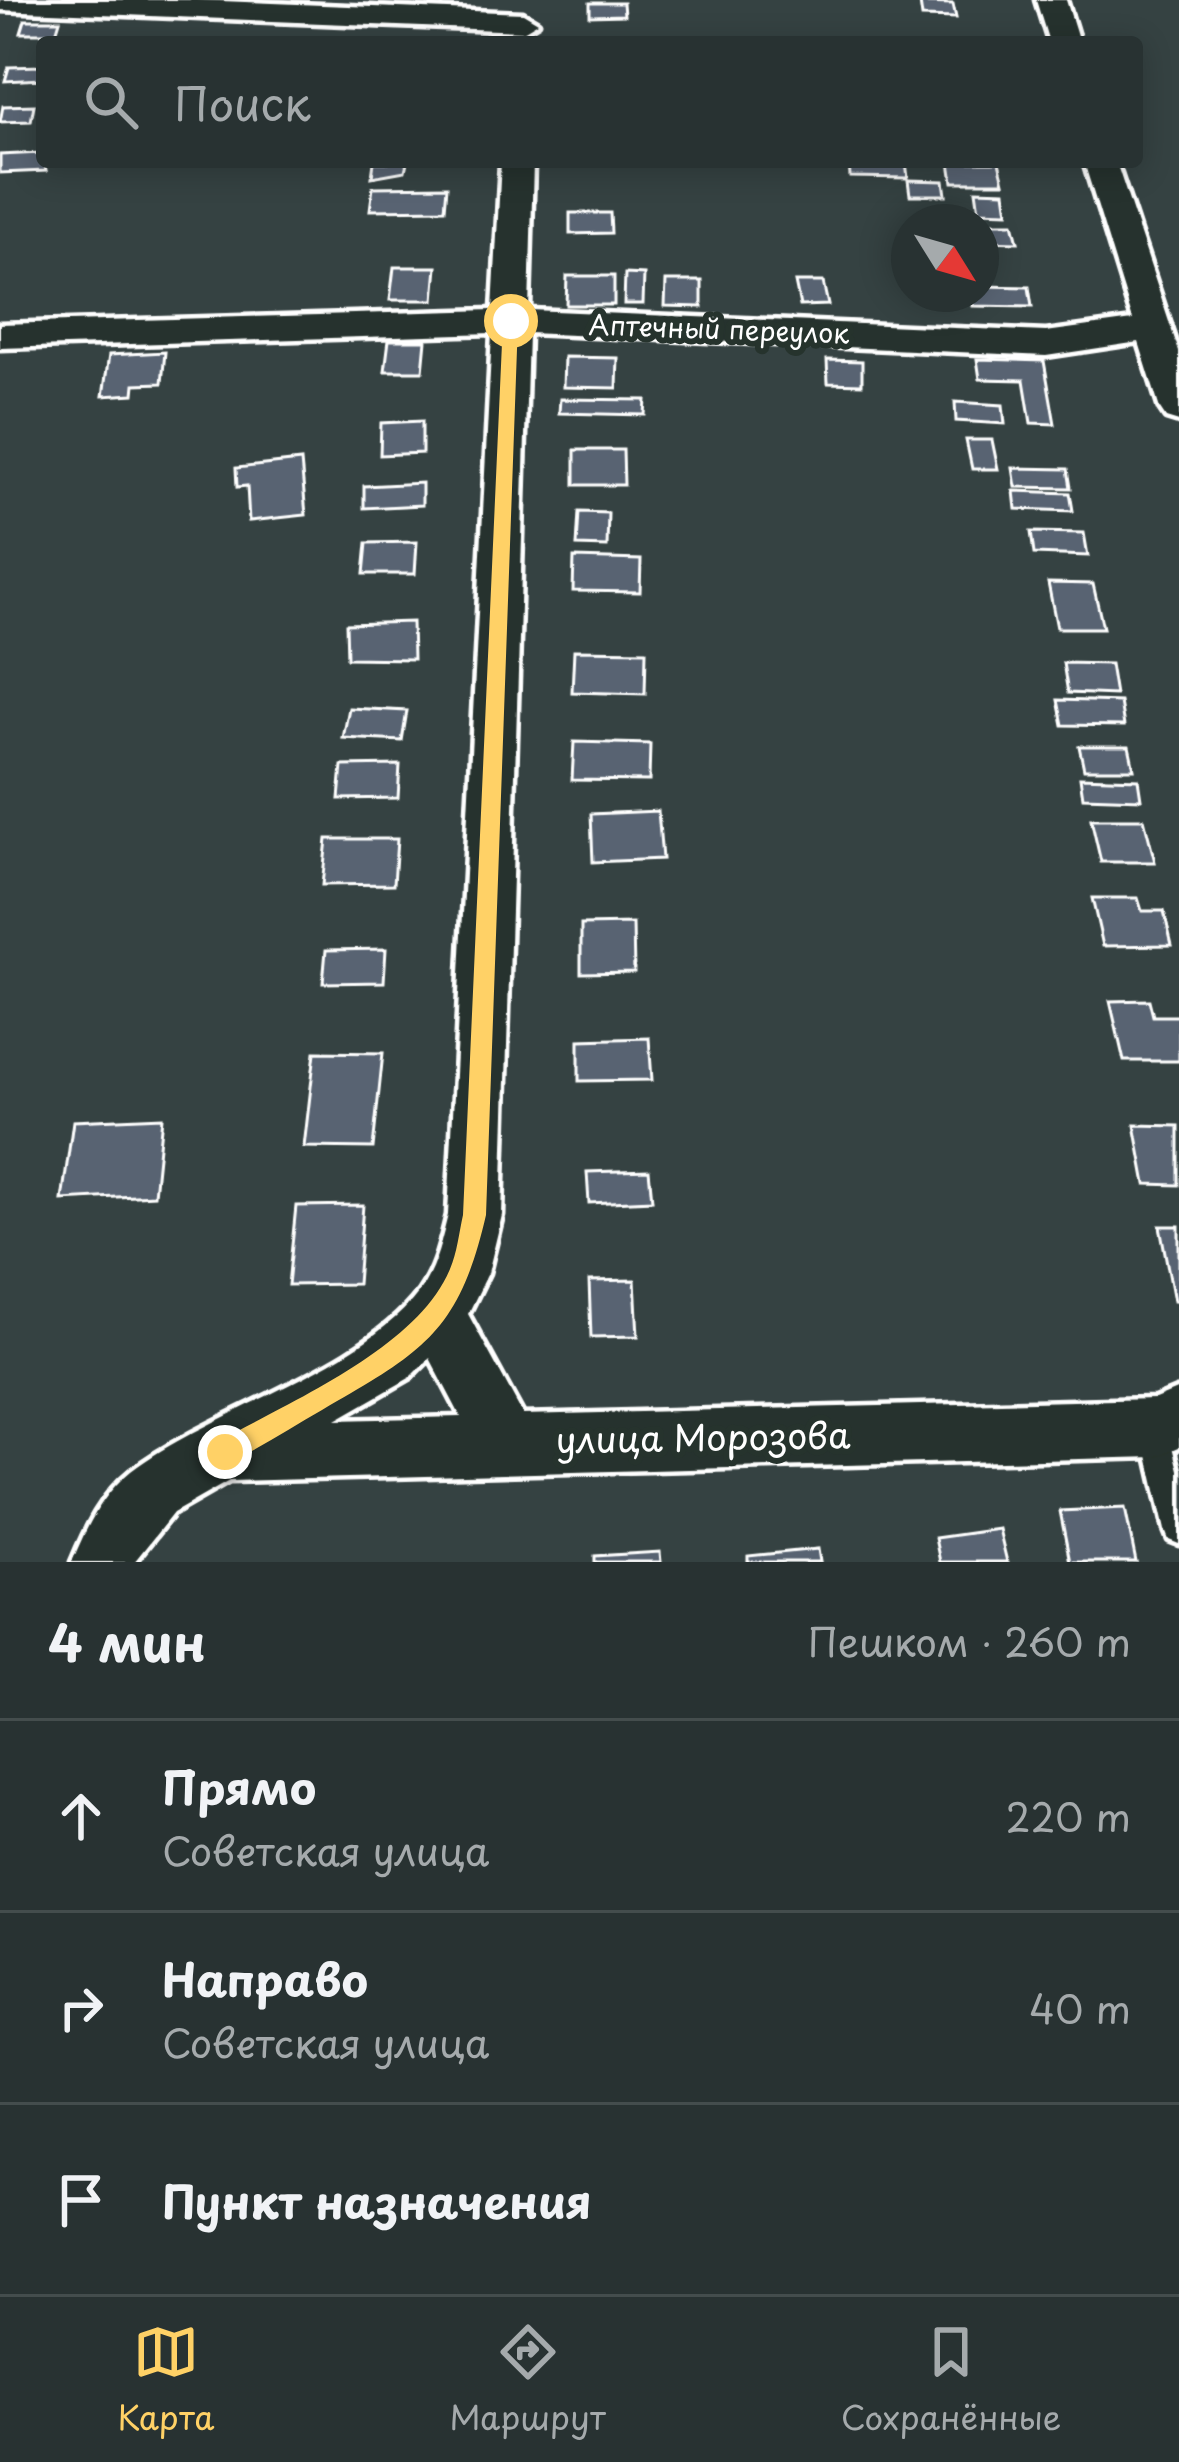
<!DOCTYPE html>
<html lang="ru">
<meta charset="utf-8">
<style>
body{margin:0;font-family:"Playpen Sans",sans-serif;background:#303a3a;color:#f1f3f6}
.compass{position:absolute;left:891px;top:204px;width:108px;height:108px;border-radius:50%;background:#283232;box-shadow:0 6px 30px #0003;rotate:127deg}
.stop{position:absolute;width:36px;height:36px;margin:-27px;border:9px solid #ffd166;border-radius:50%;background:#fff}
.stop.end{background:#ffd166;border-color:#fff;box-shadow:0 3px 12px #0008}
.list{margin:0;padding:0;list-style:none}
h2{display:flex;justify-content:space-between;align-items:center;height:156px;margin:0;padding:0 48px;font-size:51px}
h2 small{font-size:39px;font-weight:400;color:#a5aaac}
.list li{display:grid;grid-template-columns:78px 1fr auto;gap:36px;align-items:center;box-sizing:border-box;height:192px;padding:0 48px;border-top:3px solid #444d4d}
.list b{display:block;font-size:45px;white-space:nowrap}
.list p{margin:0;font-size:39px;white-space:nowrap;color:#a5aaac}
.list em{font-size:39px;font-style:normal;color:#a5aaac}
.icon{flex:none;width:66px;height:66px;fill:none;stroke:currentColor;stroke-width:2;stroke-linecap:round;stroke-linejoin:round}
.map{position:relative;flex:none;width:1179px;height:1562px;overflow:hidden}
.search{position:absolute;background:#283232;box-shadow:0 6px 30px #0003;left:36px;right:36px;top:36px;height:132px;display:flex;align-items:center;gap:30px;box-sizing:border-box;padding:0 42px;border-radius:12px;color:#a5aaac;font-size:45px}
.sheet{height:732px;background:#283232}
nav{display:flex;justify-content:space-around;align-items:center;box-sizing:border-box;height:168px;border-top:3px solid #444d4d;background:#283232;font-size:33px;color:#a5aaac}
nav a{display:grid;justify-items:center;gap:6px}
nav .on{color:#ffd166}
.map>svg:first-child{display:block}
</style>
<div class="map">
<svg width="1179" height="1562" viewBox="0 0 1179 1562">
<rect width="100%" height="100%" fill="#354242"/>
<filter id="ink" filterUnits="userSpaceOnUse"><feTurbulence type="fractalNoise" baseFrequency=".00833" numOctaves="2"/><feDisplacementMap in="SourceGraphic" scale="24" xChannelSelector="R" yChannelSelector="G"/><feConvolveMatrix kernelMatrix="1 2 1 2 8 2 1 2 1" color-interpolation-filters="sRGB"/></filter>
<g filter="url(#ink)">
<g fill="#586472" stroke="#fff" stroke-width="3">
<polygon points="590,3 623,3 624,15 590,16"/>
<polygon points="920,3 953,4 956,18 922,17"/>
<polygon points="25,20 60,20 56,33 21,33"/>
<polygon points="42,66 42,79 5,81 9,67"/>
<polygon points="34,105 31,121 0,122 3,106"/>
<polygon points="42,153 46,171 0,173 0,155"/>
<polygon points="374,162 407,162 405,171 372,177"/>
<polygon points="849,162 906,162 908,178 850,177"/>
<polygon points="950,162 999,162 1004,182 953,182"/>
<polygon points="908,180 944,181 946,195 910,195"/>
<polygon points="447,186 445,209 370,210 373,187"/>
<polygon points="976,190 1005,191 1008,212 979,211"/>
<polygon points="570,213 610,213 611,233 570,234"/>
<polygon points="981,223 1013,223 1018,242 981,241"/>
<polygon points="394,267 437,267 434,300 390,300"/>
<polygon points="625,274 644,275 643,304 624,304"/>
<polygon points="567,276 614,276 614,305 566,305"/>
<polygon points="666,281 702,281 702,307 665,306"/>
<polygon points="795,282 823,282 828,305 800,306"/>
<polygon points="981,286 1029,287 1032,307 973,306 972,294 981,294"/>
<polygon points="389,340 426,340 423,371 385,371"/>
<polygon points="165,352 162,383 135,384 134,394 103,396 109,355"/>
<polygon points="564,357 618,358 617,388 563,387"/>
<polygon points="977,359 1044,361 1055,424 1031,423 1024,380 980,379"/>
<polygon points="827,360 862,361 862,384 828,383"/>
<polygon points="560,399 646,400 645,415 559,413"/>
<polygon points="955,402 1003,405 1005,424 956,421"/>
<polygon points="422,421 422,453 380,455 381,423"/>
<polygon points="966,440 992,440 998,469 972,469"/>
<polygon points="575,450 623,450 624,485 575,485"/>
<polygon points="301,461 306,515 249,521 247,486 237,487 236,468"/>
<polygon points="1013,468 1068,469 1071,488 1016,487"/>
<polygon points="422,483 422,505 364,508 364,486"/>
<polygon points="1014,491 1070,493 1073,511 1016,509"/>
<polygon points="579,512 608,513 607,547 577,546"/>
<polygon points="1031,532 1084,533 1088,556 1034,554"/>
<polygon points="417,542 415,574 364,574 367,543"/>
<polygon points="574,558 641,560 640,592 573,591"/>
<polygon points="1048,583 1093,584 1103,628 1057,628"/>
<polygon points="412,622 413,659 347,658 346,624"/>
<polygon points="574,650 646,651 645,694 572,692"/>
<polygon points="1063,663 1110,664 1115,695 1068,693"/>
<polygon points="1058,700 1120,702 1124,726 1063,725"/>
<polygon points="349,708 407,711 402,741 343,738"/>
<polygon points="574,742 650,744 649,781 572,780"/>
<polygon points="1079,746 1129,746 1134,769 1084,769"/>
<polygon points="400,765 398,798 339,799 342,766"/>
<polygon points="1080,777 1138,779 1141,799 1083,797"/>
<polygon points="658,811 662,859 593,862 591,814"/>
<polygon points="1091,819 1144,819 1155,862 1101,862"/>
<polygon points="327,839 397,839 394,884 322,885"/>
<polygon points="1092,898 1138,898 1142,911 1164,911 1172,945 1103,946"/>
<polygon points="633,924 634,972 581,973 581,925"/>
<polygon points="386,949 384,982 323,983 326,950"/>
<polygon points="1149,1000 1153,1016 1179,1016 1179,1061 1124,1061 1110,1001"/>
<polygon points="649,1038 652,1080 579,1081 579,1040"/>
<polygon points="315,1052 383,1053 373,1148 304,1147"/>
<polygon points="162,1117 154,1195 62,1200 73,1121"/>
<polygon points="1135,1125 1179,1126 1179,1185 1146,1184"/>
<polygon points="649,1170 652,1200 589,1203 587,1172"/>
<polygon points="363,1205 357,1284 288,1285 296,1206"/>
<polygon points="1160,1226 1179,1226 1179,1301 1174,1301"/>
<polygon points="635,1280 638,1336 591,1337 589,1281"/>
<polygon points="1125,1508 1136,1562 1070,1562 1060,1511"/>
<polygon points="999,1529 1007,1562 940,1562 935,1538"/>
<polygon points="818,1549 820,1562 748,1562 748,1556"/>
<polygon points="660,1552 661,1562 595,1562 595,1556"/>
</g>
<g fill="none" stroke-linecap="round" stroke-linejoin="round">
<defs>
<polygon id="service" points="1156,1415 1166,1419 1179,1470 1179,1544 1169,1540 1165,1530 1142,1429 1146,1419"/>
<g id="minor">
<polygon points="0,0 196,0 523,13 538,22 523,31 0,10"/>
<polygon points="1036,0 1066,0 1079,42 1049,42"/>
<path d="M501 162H533L529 310 1046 332 1133 320 1084 162H1116L1179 352V422L1166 418 1160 409 1139 342 1046 356 528 333 502 1215 488 1273 468 1314 523 1415 1155 1399 1179 1389V1447L1156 1457 229 1481 173 1513 134 1562H72C86 1528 102 1494 131 1471 209 1411 361 1370 419 1292 436 1268 441 1242 448 1215L492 333 0 348V324L493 310ZM430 1358 461 1417 336 1420 411 1377Z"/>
</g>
</defs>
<use href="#service" stroke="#fff" stroke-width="9"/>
<use href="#minor" stroke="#fff" stroke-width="9"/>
<use href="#service" fill="#26332d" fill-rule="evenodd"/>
<use href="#minor" fill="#26332d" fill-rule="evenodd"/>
</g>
</g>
<path fill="#ffd166" d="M511 316 518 321 486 1215C459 1333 422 1352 322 1410 290 1428 258 1450 225 1464L216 1461 212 1452 216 1443C288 1402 417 1349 450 1269 457 1253 459 1233 463 1215L503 321Z"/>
<g text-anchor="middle" stroke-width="12" stroke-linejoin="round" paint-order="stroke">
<g font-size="27" fill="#fff" stroke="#26332d">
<text transform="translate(719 330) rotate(2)" y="9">Аптечный переулок</text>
</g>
<g font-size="36" fill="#fff" stroke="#26332d">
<text transform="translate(703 1438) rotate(-1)" y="13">улица Морозова</text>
</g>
</g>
</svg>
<svg class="compass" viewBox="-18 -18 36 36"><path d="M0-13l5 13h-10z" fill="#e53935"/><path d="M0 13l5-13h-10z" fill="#a5aaac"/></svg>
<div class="stop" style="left:511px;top:321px"></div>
<div class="stop end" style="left:225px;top:1452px"></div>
<div class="search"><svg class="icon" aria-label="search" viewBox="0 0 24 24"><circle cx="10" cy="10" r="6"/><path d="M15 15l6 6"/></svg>Поиск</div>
</div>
<section class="sheet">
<h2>4 мин<small>Пешком · 260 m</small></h2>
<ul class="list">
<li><svg class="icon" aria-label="ahead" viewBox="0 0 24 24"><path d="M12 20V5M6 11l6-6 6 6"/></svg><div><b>Прямо</b><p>Советская улица</p></div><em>220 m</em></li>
<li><svg class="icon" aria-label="right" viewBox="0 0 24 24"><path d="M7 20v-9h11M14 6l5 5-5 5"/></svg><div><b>Направо</b><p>Советская улица</p></div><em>40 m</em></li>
<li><svg class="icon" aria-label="arrive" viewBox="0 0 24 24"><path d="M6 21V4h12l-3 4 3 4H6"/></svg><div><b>Пункт назначения</b></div></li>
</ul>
</section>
<nav>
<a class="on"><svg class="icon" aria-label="map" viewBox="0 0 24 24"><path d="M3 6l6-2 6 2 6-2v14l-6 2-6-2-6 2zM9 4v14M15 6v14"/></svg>Карта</a>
<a><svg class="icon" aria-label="directions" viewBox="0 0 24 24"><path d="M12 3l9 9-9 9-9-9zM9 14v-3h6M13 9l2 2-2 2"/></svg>Маршрут</a>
<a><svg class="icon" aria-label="saved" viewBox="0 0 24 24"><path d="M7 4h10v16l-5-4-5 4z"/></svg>Сохранённые</a>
</nav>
